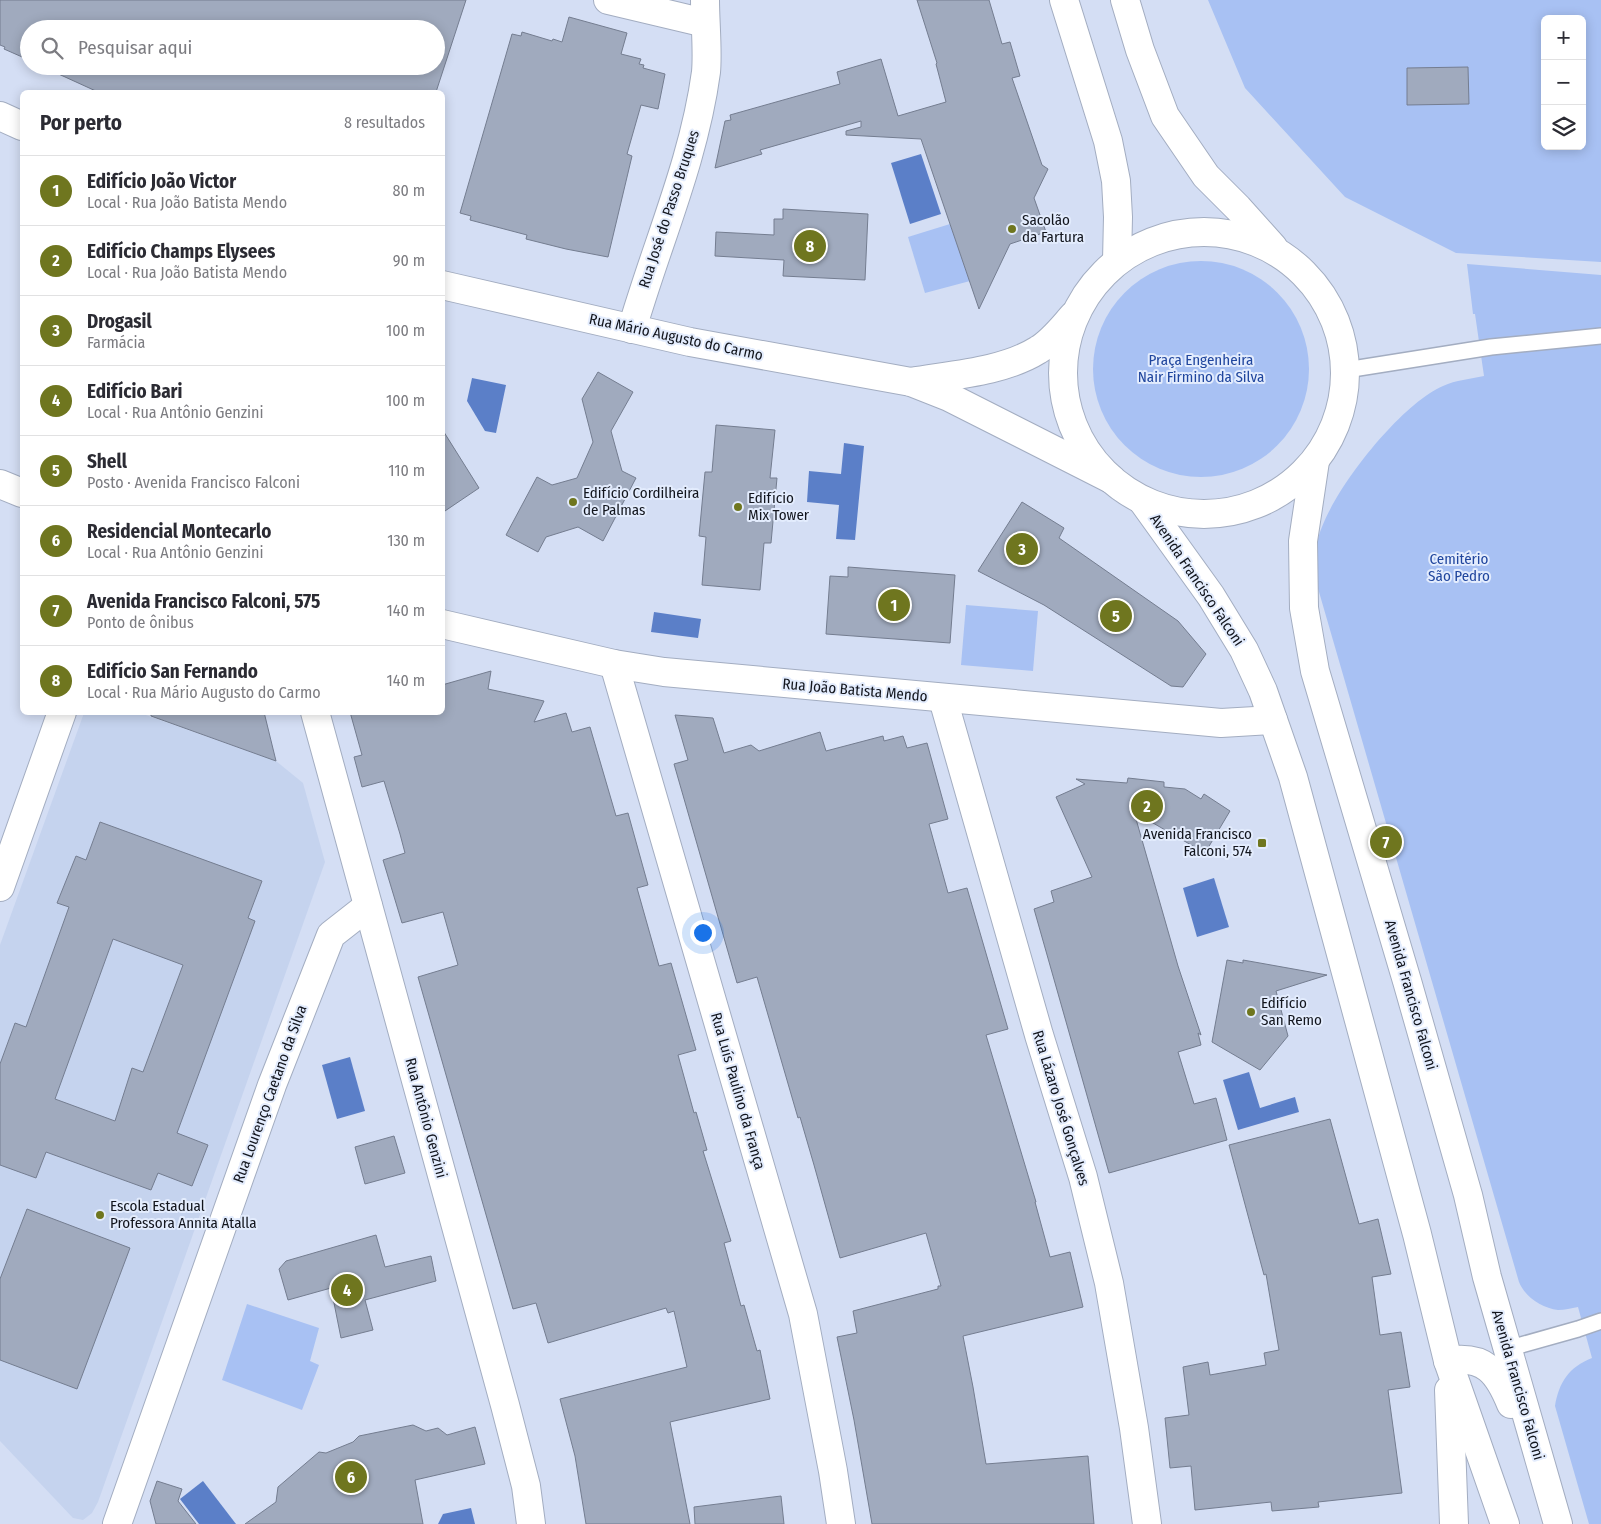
<!DOCTYPE html>
<html lang="pt">
<meta charset="utf-8">
<style>
body{margin:0;font-family:"Fira Sans Condensed",sans-serif;background:#f7f7f7;color:#2b2b33}
.controls{position:absolute;right:15px;top:15px;display:grid;overflow:hidden;border-radius:8px;box-shadow:0 2px 12px #0003}
.controls button{width:45px;height:45px;display:grid;place-items:center;padding:0;border:0;border-bottom:1px solid #e1e1e2;background:#fff;color:#2b2b33;font:25px sans-serif}
.you{position:absolute;left:702px;top:932px;width:18px;height:18px;margin:-12px;border:4px solid #fff;border-radius:50%;background:#1a73e8;box-shadow:0 0 0 8px #1a73e833}
.badge{display:grid;place-items:center;width:32px;height:32px;border-radius:50%;background:#6f761f;color:#fff;font-size:16px;font-weight:700}
.pin{position:absolute;translate:-50% -50%;border:2px solid #fff;box-shadow:0 1px 5px #0006}
.list{margin:0;padding:0;list-style:none}
h2{display:flex;justify-content:space-between;align-items:center;height:65px;margin:0;padding:0 20px;font-size:21px}
h2 small{font-size:16px;font-weight:400;color:#7c7c81}
.list li{display:grid;grid-template-columns:32px 1fr auto;gap:15px;align-items:center;box-sizing:border-box;height:70px;padding:0 20px;border-top:1px solid #e1e1e2}
.list b{display:block;font-size:19px;white-space:nowrap}
.list p{margin:0;font-size:16px;white-space:nowrap;color:#7c7c81}
.list em{font-size:16px;font-style:normal;color:#7c7c81}
.icon{flex:none;width:28px;height:28px;fill:none;stroke:currentColor;stroke-width:2;stroke-linecap:round;stroke-linejoin:round}
.map{position:relative;flex:none;width:1601px;height:1524px;overflow:hidden}
.search{position:absolute;background:#fff;box-shadow:0 2px 12px #0003;left:20px;top:20px;width:425px;height:55px;display:flex;align-items:center;gap:12px;box-sizing:border-box;padding:0 18px;border-radius:28px;color:#7c7c81;font-size:19px}
.panel{position:absolute;background:#fff;box-shadow:0 2px 12px #0003;left:20px;top:90px;width:425px;height:625px;border-radius:8px}
.map>svg:first-child{display:block}
</style>
<div class="map">
<svg width="1601" height="1524" viewBox="0 0 1601 1524">
<rect width="100%" height="100%" fill="#d4def4"/>
<polygon fill="#c5d3ee" points="84,713 140,713 276,761 303,783 325,862 98,1502 92,1513 83,1520 73,1518 0,1441 0,945"/>
<g fill="#a8c1f3" fill-rule="evenodd">
<path d="M1208 0H1601V262L1456 253 1345 197 1245 88ZM1545 19H1582V146H1545Z"/>
<polygon points="950,224 970,281 925,293 908,237"/>
<circle cx="1201" cy="369" r="108"/>
<path d="M1467 264 1601 275V1524H1589L1555 1406C1559 1382 1569 1367 1592 1358L1578 1307C1571 1308 1565 1310 1558 1310 1542 1308 1525 1297 1519 1282L1317 585C1317 571 1314 557 1317 543 1326 497 1400 404 1443 386 1456 380 1470 379 1484 376L1475 314H1473Z"/>
<polygon points="966,605 1038,611 1033,671 961,665"/>
<polygon points="247,1304 319,1328 310,1361 319,1365 302,1410 222,1380"/>
</g>
<g fill="#5b7fc8">
<polygon points="921,154 941,214 910,224 891,163"/>
<polygon points="472,378 506,385 496,433 485,431 467,401"/>
<polygon points="844,443 864,446 855,540 836,539 839,505 807,502 809,471 841,474"/>
<polygon points="654,612 701,619 698,638 651,632"/>
<polygon points="1214,878 1229,927 1197,937 1183,888"/>
<polygon points="350,1057 365,1111 337,1119 322,1065"/>
<polygon points="1249,1072 1260,1108 1295,1097 1299,1112 1238,1130 1223,1080"/>
<polygon points="203,1481 236,1524 199,1524 180,1499"/>
<polygon points="471,1508 475,1524 438,1524 443,1514"/>
</g>
<g fill="#a0aabe" stroke="#747d90" fill-rule="evenodd">
<polygon points="0,0 466,0 436,92 98,92 41,66 436,66 436,29 29,29 29,60 4,49 5,47 0,45"/>
<polygon points="917,0 989,0 1002,44 1010,42 1020,76 1012,78 1042,165 1048,169 1034,198 1046,232 1010,244 979,309 921,139 846,135 846,131 861,127 861,121 760,150 762,154 715,168 725,121 731,120 730,115 840,84 837,72 881,59 898,116 946,102 936,64 937,63"/>
<polygon points="569,17 627,33 621,54 641,59 639,64 644,65 643,68 665,74 658,109 641,105 627,154 632,156 608,257 566,249 526,239 527,235 470,220 471,216 460,213 512,34 521,36 522,32 552,41 553,39 562,42"/>
<polygon points="1468,67 1469,104 1407,105 1407,68"/>
<polygon points="783,209 868,214 865,280 783,276 784,260 715,256 716,232 774,235 774,219 783,219"/>
<polygon points="598,372 633,392 611,431 622,471 636,478 603,541 578,527 546,537 538,552 506,535 537,477 552,485 577,478 593,442 582,399"/>
<polygon points="716,425 775,430 770,478 777,478 771,543 764,543 760,590 702,585 706,537 699,536 705,472 712,472"/>
<polygon points="442,429 479,488 442,513"/>
<polygon points="1022,502 1064,528 1059,538 1178,621 1206,654 1183,687 1171,686 1044,605 978,571"/>
<polygon points="848,567 955,575 950,643 826,634 830,576 848,577"/>
<polygon points="491,671 488,689 544,701 534,722 566,713 572,732 590,727 616,816 628,813 648,885 637,888 659,966 671,963 696,1050 678,1055 694,1113 696,1112 707,1150 703,1151 731,1241 724,1243 741,1306 744,1305 757,1351 760,1350 770,1399 670,1422 690,1524 586,1524 575,1456 560,1399 687,1367 674,1311 668,1313 666,1308 548,1343 536,1303 513,1309 418,977 458,965 443,912 402,923 383,860 405,853 400,834 384,781 362,787 354,757 362,755 350,712 442,712 442,685"/>
<polygon points="151,712 264,712 276,761 151,716"/>
<polygon points="675,715 713,718 724,753 751,745 759,751 820,732 826,751 883,736 884,741 903,736 907,748 927,743 948,819 929,824 948,893 967,888 1008,1029 986,1035 1036,1202 1035,1202 1050,1257 1070,1252 1083,1307 963,1336 973,1387 986,1464 1088,1456 1094,1524 872,1524 854,1420 837,1337 857,1333 853,1311 938,1289 938,1286 941,1286 926,1233 840,1258 814,1165 800,1117 798,1118 757,977 737,983 674,764 688,760"/>
<polygon points="1128,778 1164,782 1164,787 1185,789 1201,799 1204,794 1230,811 1205,853 1134,812 1178,966 1201,1035 1198,1033 1201,1045 1178,1052 1194,1104 1216,1098 1227,1140 1109,1173 1034,909 1054,902 1051,891 1092,877 1056,797 1085,784 1076,779 1127,783"/>
<path d="M100 822 262 881 248 918 255 921 177 1133 208 1145 192 1186 158 1173 151 1190 46 1152 36 1178 0 1165V1064L15 1023 26 1027 69 907 57 903 76 856 86 860ZM113 939 183 965 143 1072 132 1068 115 1121 55 1099Z"/>
<polygon points="1227,960 1243,963 1243,960 1327,975 1276,991 1288,1036 1260,1070 1212,1042"/>
<polygon points="1330,1119 1359,1224 1378,1219 1391,1274 1372,1277 1380,1335 1401,1332 1410,1387 1388,1390 1402,1493 1318,1502 1319,1507 1272,1511 1271,1502 1195,1510 1191,1466 1170,1468 1165,1418 1189,1415 1183,1367 1208,1362 1210,1375 1266,1365 1264,1353 1279,1350 1266,1274 1264,1275 1229,1145"/>
<polygon points="394,1136 405,1173 365,1184 355,1147"/>
<polygon points="27,1209 130,1248 77,1389 0,1360 0,1279"/>
<polygon points="376,1235 385,1267 431,1256 436,1281 365,1300 373,1330 341,1338 331,1288 288,1300 279,1269 286,1261"/>
<polygon points="413,1425 426,1431 438,1428 447,1435 475,1427 485,1464 415,1480 423,1524 245,1524 276,1502 278,1487 319,1452 326,1453 353,1442 359,1436"/>
<polygon points="157,1481 182,1489 178,1501 196,1524 156,1524 150,1501"/>
<polygon points="781,1496 784,1524 695,1524 694,1507"/>
</g>
<g fill="none" stroke-linecap="round" stroke-linejoin="round">
<defs>
<g id="service">
<polyline points="1346,370 1491,347 1601,336"/>
<polyline points="1507,1349 1578,1329 1601,1321"/>
</g>
<g id="minor">
<polyline points="608,0 705,23"/>
<polyline points="0,116 22,126"/>
<polyline points="442,285 690,342 911,382 949,397 1111,479"/>
<path d="M632 329C657 243 694 161 706 72 708 51 705 22 705 0"/>
<path d="M911 382C951 375 1003 372 1038 350 1052 342 1063 327 1074 315"/>
<polyline points="0,484 22,493"/>
<polyline points="442,624 614,664 664,672 1221,723 1273,720"/>
<polyline points="614,664 803,1314 833,1471 841,1524"/>
<polyline points="943,699 1039,1035 1083,1177 1109,1283 1134,1428 1147,1524"/>
<polyline points="315,712 505,1405 526,1486 531,1524"/>
<polyline points="0,887 62,712"/>
<polyline points="117,1524 272,1085 331,935 368,906"/>
</g>
<g id="secondary">
<polyline points="1064,0 1108,141 1116,181 1118,217 1117,261"/>
<polyline points="1125,0 1140,50 1165,116 1206,176 1238,208 1273,247"/>
<circle cx="1204" cy="373" r="141"/>
<polyline points="1315,461 1303,541 1304,608 1315,671 1407,981 1468,1195 1487,1277 1558,1524"/>
<polyline points="1142,500 1211,596 1244,650 1263,691 1293,777 1417,1234 1448,1361 1505,1524"/>
<path d="M1448 1361C1485 1355 1498 1372 1511 1404"/>
<polyline points="1449,1390 1454,1524"/>
</g>
</defs>
<use href="#service" stroke="#a3adc1" stroke-width="18"/>
<use href="#minor" stroke="#a3adc1" stroke-width="30"/>
<use href="#secondary" stroke="#a3adc1" stroke-width="30"/>
<use href="#service" stroke="#fff" stroke-width="15"/>
<use href="#minor" stroke="#fff" stroke-width="28"/>
<use href="#secondary" stroke="#fff" stroke-width="28"/>
</g>
<g fill="#6f761f" stroke="#e3ecfd" stroke-width="2">
<circle cx="1012" cy="229" r="5"/>
<circle cx="573" cy="502" r="5"/>
<circle cx="738" cy="507" r="5"/>
<rect x="1257" y="838" width="10" height="10" rx="2.5"/>
<circle cx="1251" cy="1012" r="5"/>
<circle cx="100" cy="1215" r="5"/>
</g>
<g text-anchor="middle" stroke-width="4" stroke-linejoin="round" paint-order="stroke">
<g font-size="15" fill="#12151d" stroke="#e3ecfd">
<text transform="translate(669 209) rotate(-72)" y="5">Rua José do Passo Bruques</text>
<text transform="translate(676 337) rotate(12)" y="5">Rua Mário Augusto do Carmo</text>
<text transform="translate(1197 580) rotate(56)" y="5">Avenida Francisco Falconi</text>
<text transform="translate(855 690) rotate(5)" y="5">Rua João Batista Mendo</text>
<text transform="translate(1411 995) rotate(74)" y="5">Avenida Francisco Falconi</text>
<text transform="translate(738 1091) rotate(74)" y="5">Rua Luís Paulino da França</text>
<text transform="translate(270 1094) rotate(-70)" y="5">Rua Lourenço Caetano da Silva</text>
<text transform="translate(1061 1108) rotate(73)" y="5">Rua Lázaro José Gonçalves</text>
<text transform="translate(426 1118) rotate(75)" y="5">Rua Antônio Genzini</text>
<text transform="translate(1518 1385) rotate(74)" y="5">Avenida Francisco Falconi</text>
</g>
<g font-size="15" fill="#12151d" stroke="#e3ecfd" text-anchor="start">
<text x="1022" y="225">Sacolão<tspan x="1022" dy="17">da Fartura</tspan></text>
<text x="583" y="498">Edifício Cordilheira<tspan x="583" dy="17">de Palmas</tspan></text>
<text x="748" y="503">Edifício<tspan x="748" dy="17">Mix Tower</tspan></text>
<text x="1252" y="839" text-anchor="end">Avenida Francisco<tspan x="1252" dy="17">Falconi, 574</tspan></text>
<text x="1261" y="1008">Edifício<tspan x="1261" dy="17">San Remo</tspan></text>
<text x="110" y="1211">Escola Estadual<tspan x="110" dy="17">Professora Annita Atalla</tspan></text>
</g>
<g font-size="15" fill="#20469e" stroke="#e3ecfd">
<text x="1201" y="365">Praça Engenheira<tspan x="1201" dy="17">Nair Firmino da Silva</tspan></text>
<text x="1459" y="564">Cemitério<tspan x="1459" dy="17">São Pedro</tspan></text>
</g>
</g>
</svg>
<div class="controls">
<button>+</button>
<button>−</button>
<button><svg class="icon" aria-label="layers" viewBox="0 0 24 24"><path d="M12 4l9 5-9 5-9-5zM3 14l9 5 9-5"/></svg></button>
</div>
<div class="you"></div>
<div class="pin badge" style="left:894px;top:605px">1</div>
<div class="pin badge" style="left:1147px;top:806px">2</div>
<div class="pin badge" style="left:1022px;top:549px">3</div>
<div class="pin badge" style="left:347px;top:1290px">4</div>
<div class="pin badge" style="left:1116px;top:616px">5</div>
<div class="pin badge" style="left:351px;top:1477px">6</div>
<div class="pin badge" style="left:1386px;top:842px">7</div>
<div class="pin badge" style="left:810px;top:246px">8</div>
<div class="search"><svg class="icon" aria-label="search" viewBox="0 0 24 24"><circle cx="10" cy="10" r="6"/><path d="M15 15l6 6"/></svg>Pesquisar aqui</div>
<section class="panel">
<h2>Por perto<small>8 resultados</small></h2>
<ul class="list">
<li><span class="badge">1</span><div><b>Edifício João Victor</b><p>Local · Rua João Batista Mendo</p></div><em>80 m</em></li>
<li><span class="badge">2</span><div><b>Edifício Champs Elysees</b><p>Local · Rua João Batista Mendo</p></div><em>90 m</em></li>
<li><span class="badge">3</span><div><b>Drogasil</b><p>Farmácia</p></div><em>100 m</em></li>
<li><span class="badge">4</span><div><b>Edifício Bari</b><p>Local · Rua Antônio Genzini</p></div><em>100 m</em></li>
<li><span class="badge">5</span><div><b>Shell</b><p>Posto · Avenida Francisco Falconi</p></div><em>110 m</em></li>
<li><span class="badge">6</span><div><b>Residencial Montecarlo</b><p>Local · Rua Antônio Genzini</p></div><em>130 m</em></li>
<li><span class="badge">7</span><div><b>Avenida Francisco Falconi, 575</b><p>Ponto de ônibus</p></div><em>140 m</em></li>
<li><span class="badge">8</span><div><b>Edifício San Fernando</b><p>Local · Rua Mário Augusto do Carmo</p></div><em>140 m</em></li>
</ul>
</section>
</div>
